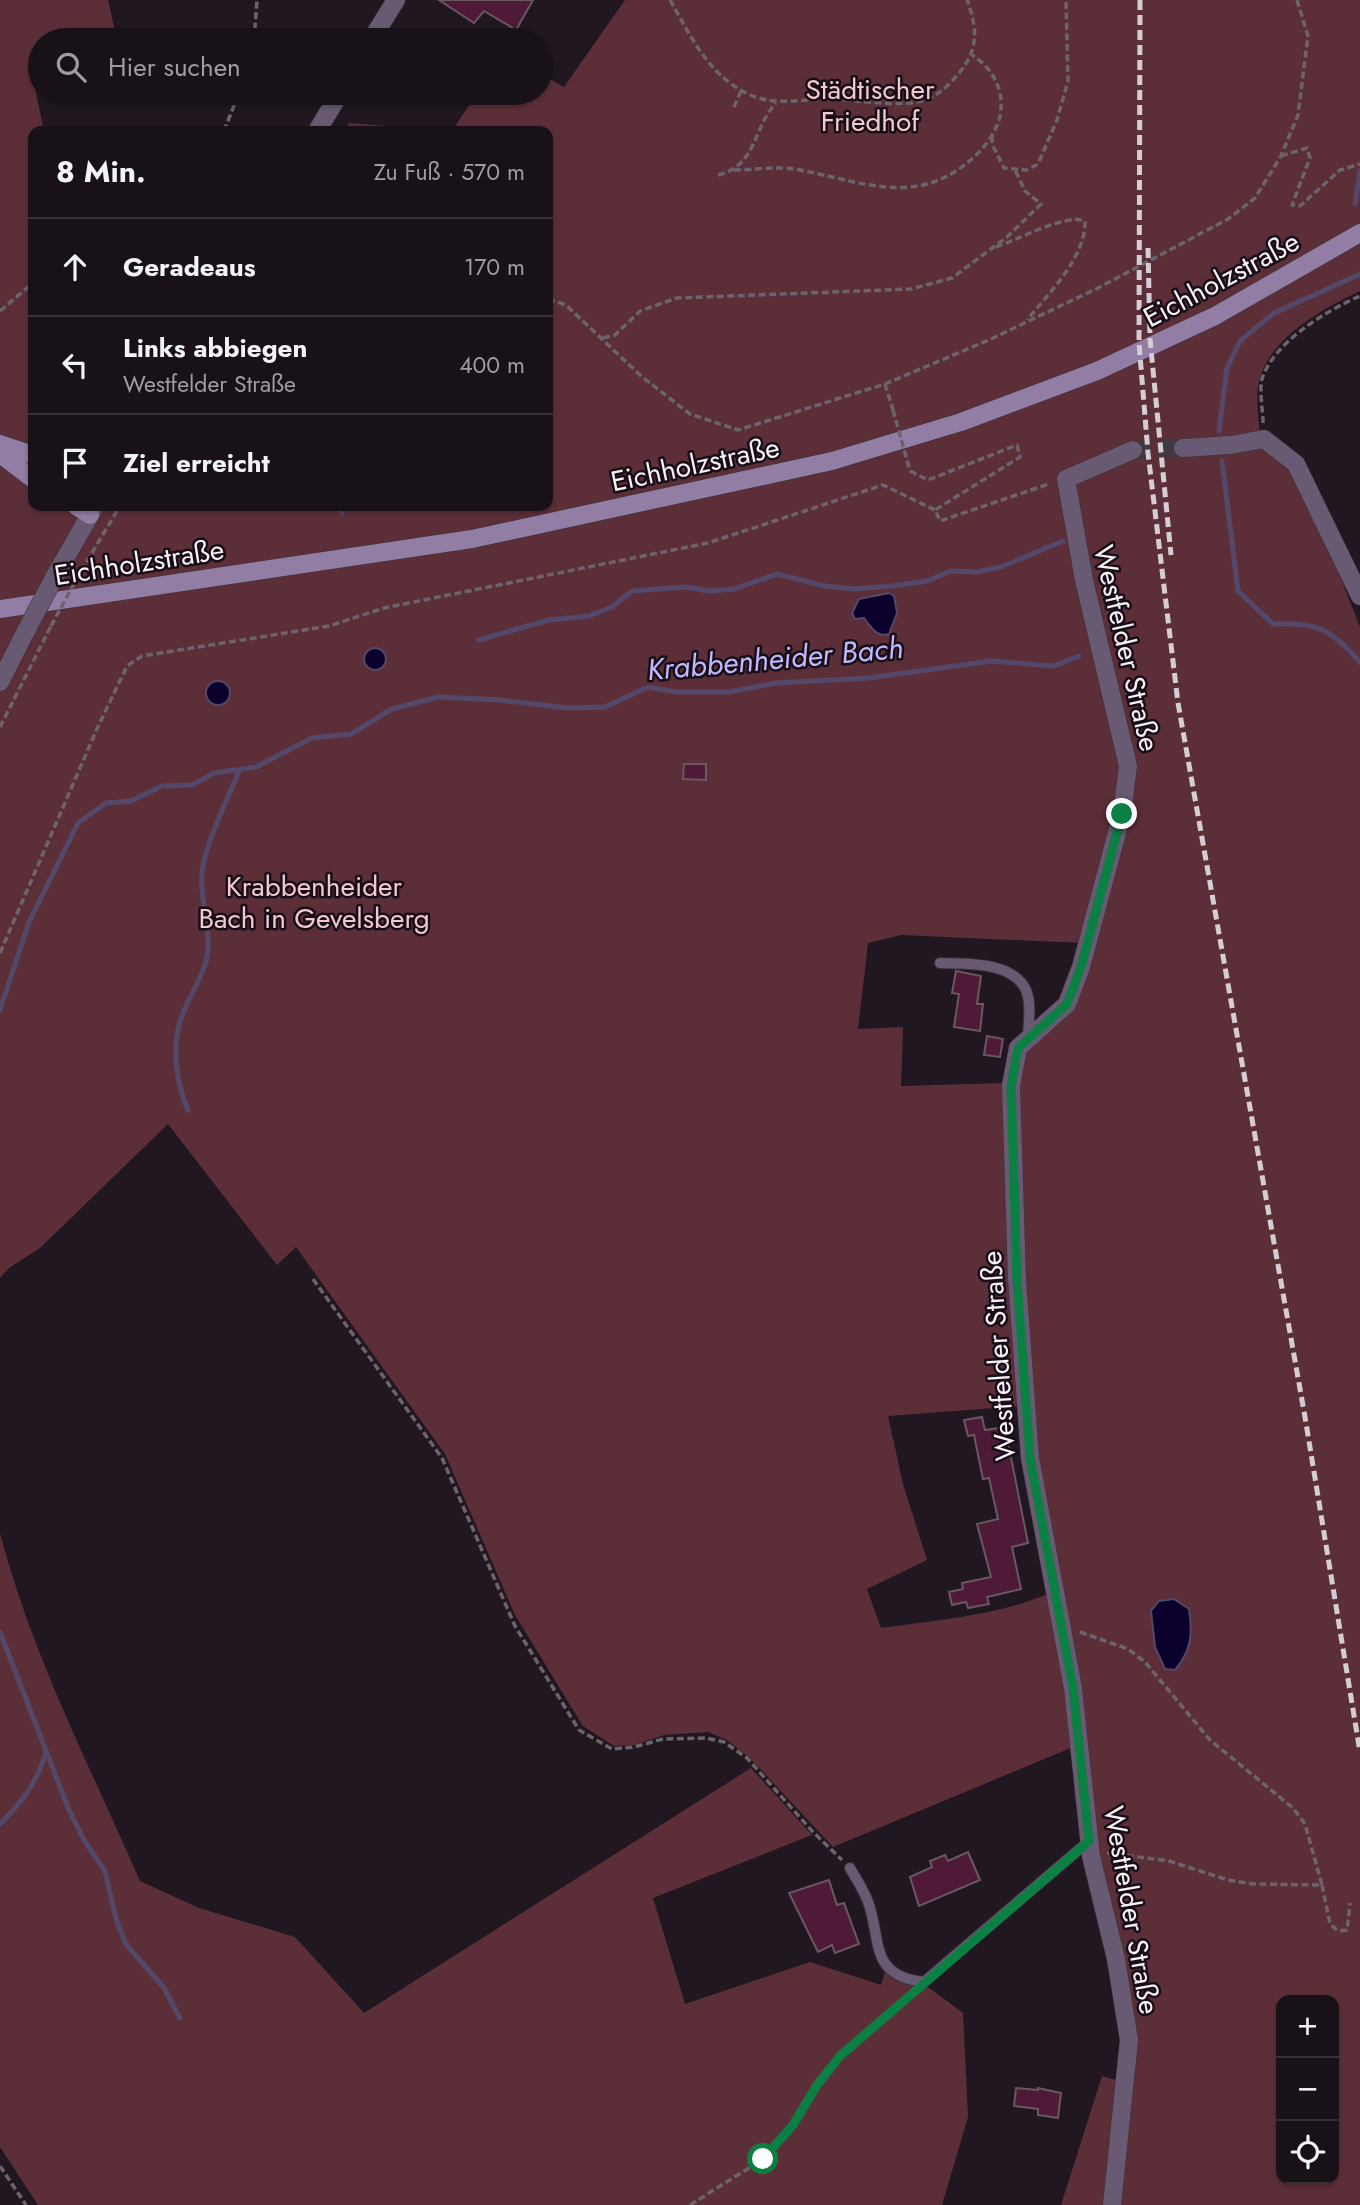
<!DOCTYPE html>
<html lang="de">
<meta charset="utf-8">
<style>
body{margin:0;font-family:Jost,sans-serif;background:#221a21;color:#f1f3f6}
.controls{position:absolute;right:21px;bottom:21px;display:grid;overflow:hidden;border-radius:14px;box-shadow:0 2px 5px #0004}
.controls button{width:63px;height:63px;display:grid;place-items:center;padding:0;border:0;border-bottom:2px solid #373137;background:#191118;color:#f1f3f6;font:35px sans-serif}
.stop{position:absolute;width:21px;height:21px;margin:-16px;border:5px solid #0b8043;border-radius:50%;background:#fff}
.stop.end{background:#0b8043;border-color:#fff;box-shadow:0 2px 7px #0008}
.list{margin:0;padding:0;list-style:none}
h2{display:flex;justify-content:space-between;align-items:center;height:91px;margin:0;padding:0 28px;font-size:30px}
h2 small{font-size:23px;font-weight:400;color:#9f9da2}
.list li{display:grid;grid-template-columns:46px 1fr auto;gap:21px;align-items:center;box-sizing:border-box;height:98px;padding:0 28px;border-top:2px solid #373137}
.list b{display:block;font-size:26px;white-space:nowrap}
.list p{margin:0;font-size:23px;white-space:nowrap;color:#9f9da2}
.list em{font-size:23px;font-style:normal;color:#9f9da2}
.icon{flex:none;width:38px;height:38px;fill:none;stroke:currentColor;stroke-width:2;stroke-linecap:round;stroke-linejoin:round}
.map{position:relative;flex:none;width:1360px;height:2205px;overflow:hidden}
.search{position:absolute;background:#191118;box-shadow:0 2px 5px #0004;left:28px;top:28px;width:525px;height:77px;display:flex;align-items:center;gap:18px;box-sizing:border-box;padding:0 24px;border-radius:38px;color:#9f9da2;font-size:26px}
.panel{position:absolute;background:#191118;box-shadow:0 2px 5px #0004;left:28px;top:126px;width:525px;height:385px;border-radius:14px}
.map>svg:first-child{display:block}
</style>
<div class="map">
<svg width="1360" height="2205" viewBox="0 0 1360 2205">
<rect width="100%" height="100%" fill="#211720"/>
<g fill="#5c2f38" fill-rule="evenodd">
<path d="M0 0H108L117 40H40V64L30 65 44 131H33V506H548V131H344L349 123 452 131 477 93H541V74L564 87 625 0H1360V291C1322 309 1269 338 1259 382 1255 398 1259 420 1260 436L1285 456 1314 510 1360 627V2205H1061L1102 2076 1130 2084 1051 1561 1028 1383 1015 1103 1023 1060 1029 1049 1068 1010 1125 768 1083 943 901 935 868 943 858 1029 903 1027 901 1086 1005 1083 1021 1406 888 1416 903 1484 927 1560 867 1589 881 1628C937 1620 997 1616 1050 1593L1073 1747 833 1847 750 1758 727 1740 708 1732 664 1735 634 1745 614 1746 583 1726 515 1615 445 1454 296 1247 277 1265 168 1124 40 1248 9 1268 0 1278ZM1281 2000H1334V2179H1281Z"/>
<path d="M0 1533C32 1655 90 1766 140 1881L199 1908 295 1937 364 2013 751 1768 812 1835 653 1898 685 2004 810 1962 881 1985 886 1968 924 1984 963 2013 968 2117 942 2205H38L0 2147Z"/>
</g>
<g fill="#0c002c" stroke="#534869" stroke-width="2">
<path d="M889 593 894 596 897 613 889 634C877 638 871 627 864 618L855 619 852 613 859 599Z"/>
<circle cx="375" cy="659" r="11"/>
<circle cx="218" cy="693" r="12"/>
<path d="M1174 1599 1189 1609C1193 1634 1191 1651 1175 1670L1165 1669 1155 1647 1151 1611 1159 1601Z"/>
</g>
<g fill="none" stroke-linecap="round" stroke-linejoin="round">
<g stroke="#534869" stroke-width="5">
<polyline points="1355,204 1360,171"/>
<polyline points="1219,431 1227,368 1240,341 1274,313 1360,274"/>
<path d="M1222 461 1238 591 1273 624C1317 622 1331 629 1360 662"/>
<polyline points="339,506 342,513"/>
<polyline points="479,640 549,620 589,616 612,607 632,591 686,587 710,591 734,589 777,574 825,586 854,589 892,586 927,581 951,571 977,572 1001,567 1063,541"/>
<polyline points="0,1010 29,922 78,823 106,803 131,801 162,786 192,785 214,773 256,767 312,738 351,734 392,709 438,697 500,700 568,708 605,707 648,687 677,692 729,692 776,683 869,678 991,661 1054,666 1079,656"/>
<path d="M188 1110C176 1084 171 1044 182 1016 189 997 200 981 206 962 214 931 197 898 203 866 210 832 227 802 239 771"/>
<polyline points="0,1632 69,1810 84,1840 105,1871 116,1919 126,1944 164,1988 180,2018"/>
<path d="M0 1824C22 1802 37 1783 46 1752"/>
</g>
</g>
<g fill="#4f1938" stroke="#695860" stroke-width="2">
<polygon points="439,0 533,0 516,30 484,11 474,23"/>
<polygon points="684,764 706,764 706,780 683,779"/>
<polygon points="956,971 981,976 977,1004 983,1004 980,1031 954,1027 959,994 952,993"/>
<polygon points="987,1036 1003,1039 1000,1057 984,1055"/>
<polygon points="982,1417 985,1430 1005,1427 1028,1543 1012,1547 1021,1589 987,1597 989,1604 968,1608 966,1602 952,1605 949,1592 963,1589 962,1583 991,1577 977,1524 998,1519 989,1478 983,1479 974,1435 968,1436 964,1420"/>
<polygon points="968,1852 980,1880 919,1906 910,1877 932,1867 930,1861 945,1855 948,1861"/>
<polygon points="829,1880 837,1905 844,1903 859,1944 835,1953 832,1945 818,1952 789,1893"/>
<polygon points="1016,2088 1038,2090 1038,2088 1061,2093 1058,2118 1038,2115 1038,2109 1014,2106"/>
</g>
<g fill="none" stroke-linecap="round" stroke-linejoin="round">
<polyline stroke="#413840" stroke-width="18" stroke-dasharray="18 9" stroke-linecap="butt" points="1133,450 1183,448"/>
<defs>
<g id="service">
<path d="M940 963C966 964 1012 961 1026 990 1032 1004 1028 1025 1028 1039"/>
<path d="M850 1868C856 1879 864 1890 868 1902 882 1939 868 1976 924 1982L1089 1841"/>
</g>
<g id="minor">
<polyline points="1183,448 1231,445 1264,439 1296,464 1360,596"/>
<polyline points="1112,2205 1129,2040 1116,1959 1091,1856 1073,1688 1030,1458 1017,1279 1011,1086 1018,1048 1067,1004 1081,967 1122,814 1128,766 1084,580 1066,479 1133,450"/>
</g>
<g id="tertiary">
<polyline points="371,40 396,0"/>
<polyline points="317,131 340,93"/>
<polyline points="55,576 95,506"/>
<polyline points="0,682 26,631"/>
</g>
<g id="secondary">
<polyline points="0,444 33,455"/>
<polyline points="0,454 33,479"/>
<polyline points="76,506 90,515"/>
<polyline points="0,609 472,539 832,461 961,422 1097,371 1215,316 1360,233"/>
</g>
</defs>
<use href="#service" stroke="#3b313a" stroke-width="12"/>
<use href="#minor" stroke="#3b313a" stroke-width="19"/>
<use href="#tertiary" stroke="#3b313a" stroke-width="19"/>
<use href="#secondary" stroke="#3b313a" stroke-width="19"/>
<g stroke="#6c636b" stroke-width="3.5" stroke-dasharray="7 3.5" stroke-linecap="butt">
<path d="M670 0C690 35 708 74 746 93 773 107 801 99 830 99 859 100 897 108 925 100 936 96 943 90 951 82 977 56 980 34 967 0"/>
<polyline points="254,40 257,0"/>
<polyline points="356,103 362,93"/>
<polyline points="734,107 741,91"/>
<polyline points="224,131 239,93"/>
<polyline points="992,136 992,144 1004,168 1027,170 1038,164 1057,120 1068,81 1066,0"/>
<polyline points="1281,156 1307,148 1310,158 1292,205 1300,206 1340,170 1360,164"/>
<path d="M734 170C753 170 776 166 794 169 860 180 918 211 976 155 988 144 1000 126 1001 109 1003 87 991 67 972 55"/>
<path d="M718 175C757 166 753 127 776 103"/>
<path d="M996 247C1018 240 1065 213 1085 221 1086 257 1049 293 1027 320"/>
<polyline points="548,299 566,305 641,376 690,414 738,430 885,384 991,339 1098,288 1228,219 1255,198 1281,156 1298,115 1308,36 1297,0"/>
<polyline points="0,311 33,283"/>
<polyline points="603,338 615,335 640,311 677,298 911,289 952,278 1007,237 1041,204 1025,191 1015,170"/>
<polyline points="885,384 893,410"/>
<path d="M1263 423C1263 410 1259 391 1262 379 1273 343 1327 310 1360 296"/>
<polyline points="910,471 928,480 1017,445 1020,457 935,510 940,521 1049,484"/>
<polyline points="81,571 120,506"/>
<polyline points="0,727 51,626"/>
<polyline points="0,953 96,731 127,666 142,656 329,626 384,608 708,543 883,485 935,510"/>
<polyline points="313,1279 442,1458 515,1626 579,1730 612,1749 634,1747 663,1739 706,1738 724,1742 747,1758 813,1832 842,1860"/>
<polyline points="1080,1632 1128,1649 1145,1662 1210,1740 1293,1808 1305,1824 1322,1885 1253,1884 1228,1880 1169,1861 1107,1853"/>
<polyline points="1322,1885 1330,1924 1338,1931 1347,1930 1350,1903"/>
<polyline points="0,2166 26,2205"/>
<polyline points="690,2205 763,2159 793,2125 817,2085 840,2056 910,1994"/>
</g>
<use href="#service" stroke="#675a72" stroke-width="10"/>
<use href="#minor" stroke="#675a72" stroke-width="18"/>
<use href="#tertiary" stroke="#675a72" stroke-width="18"/>
<use href="#secondary" stroke="#927ea5" stroke-width="18"/>
<g stroke="#d5cdd4" stroke-width="5" stroke-dasharray="10 5" stroke-linecap="butt">
<polyline points="1140,0 1139,343 1148,453 1178,703 1305,1417 1360,1752"/>
<polyline points="1148,248 1150,339 1171,555"/>
</g>
<defs>
<polyline id="tertiary-bridge" points="26,631 55,576"/>
</defs>
<use href="#tertiary-bridge" stroke="#3b313a" stroke-width="19" stroke-linecap="butt"/>
<g stroke="#6c636b" stroke-width="3.5" stroke-dasharray="7 3.5" stroke-linecap="butt">
<polyline points="893,410 910,471"/>
<polyline points="51,626 81,571"/>
</g>
<use href="#tertiary-bridge" stroke="#675a72" stroke-width="18"/>
</g>
<g fill="none" stroke-linecap="round" stroke-linejoin="round">
<polyline stroke="#0b8043" stroke-width="9" points="763,2159 793,2125 817,2085 840,2056 1089,1841 1073,1688 1030,1458 1017,1279 1011,1086 1018,1048 1067,1004 1081,967 1122,814"/>
</g>
<g text-anchor="middle" stroke-width="5" stroke-linejoin="round" paint-order="stroke">
<g font-size="28" fill="#f2c8ce" stroke="#180e17">
<text x="870" y="99">Städtischer<tspan x="870" dy="32">Friedhof</tspan></text>
<text x="314" y="896">Krabbenheider<tspan x="314" dy="32">Bach in Gevelsberg</tspan></text>
</g>
<g font-size="28" fill="#f9f1f8" stroke="#180e17">
<text transform="translate(1221 279) rotate(-28)" y="10">Eichholzstraße</text>
<text transform="translate(695 464) rotate(-12)" y="10">Eichholzstraße</text>
<text transform="translate(139 562) rotate(-9)" y="10">Eichholzstraße</text>
<text transform="translate(1127 648) rotate(77)" y="10">Westfelder Straße</text>
<text transform="translate(998 1356) rotate(-94)" y="10">Westfelder Straße</text>
<text transform="translate(1132 1910) rotate(80)" y="10">Westfelder Straße</text>
</g>
<g font-size="30" font-style="italic" fill="#c0b9fe" stroke="#180e17">
<text transform="translate(775 659) rotate(-5)" y="10">Krabbenheider Bach</text>
</g>
</g>
</svg>
<div class="controls">
<button>+</button>
<button>−</button>
<button><svg class="icon" aria-label="locate" viewBox="0 0 24 24"><circle cx="12" cy="12" r="6"/><path d="M12 2v4M12 18v4M2 12h4M18 12h4"/></svg></button>
</div>
<div class="stop" style="left:763px;top:2159px"></div>
<div class="stop end" style="left:1122px;top:814px"></div>
<div class="search"><svg class="icon" aria-label="search" viewBox="0 0 24 24"><circle cx="10" cy="10" r="6"/><path d="M15 15l6 6"/></svg>Hier suchen</div>
<section class="panel">
<h2>8 Min.<small>Zu Fuß · 570 m</small></h2>
<ul class="list">
<li><svg class="icon" aria-label="ahead" viewBox="0 0 24 24"><path d="M12 20V5M6 11l6-6 6 6"/></svg><div><b>Geradeaus</b></div><em>170 m</em></li>
<li><svg class="icon" aria-label="left" viewBox="0 0 24 24"><path d="M17 20v-9H6M10 6l-5 5 5 5"/></svg><div><b>Links abbiegen</b><p>Westfelder Straße</p></div><em>400 m</em></li>
<li><svg class="icon" aria-label="arrive" viewBox="0 0 24 24"><path d="M6 21V4h12l-3 4 3 4H6"/></svg><div><b>Ziel erreicht</b></div></li>
</ul>
</section>
</div>
